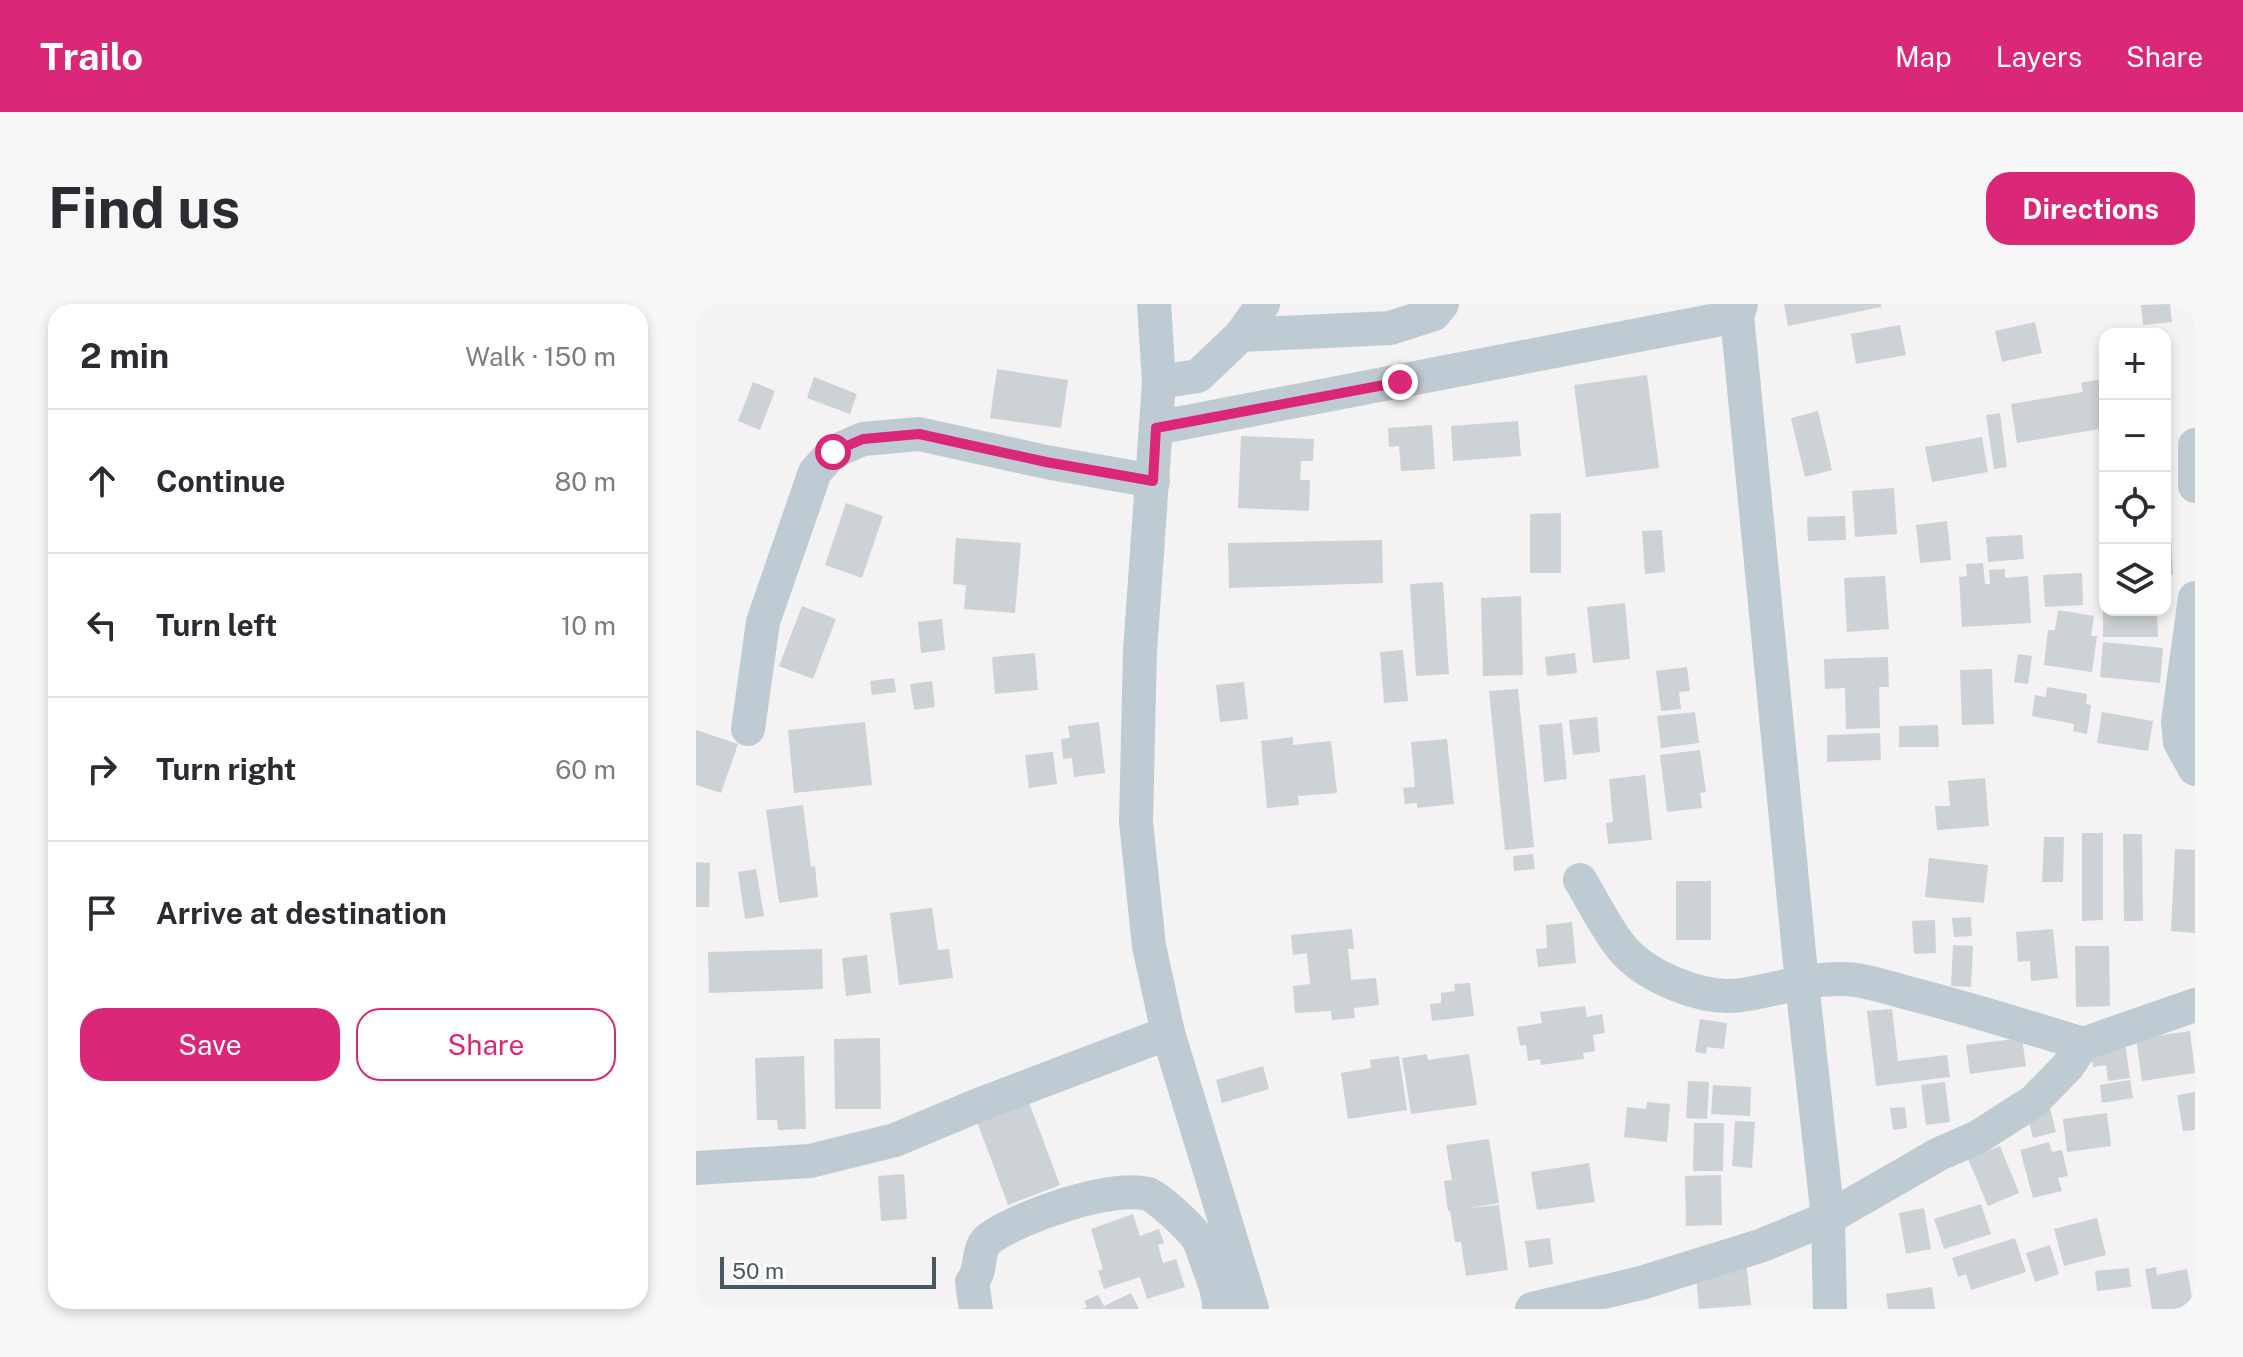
<!DOCTYPE html>
<meta charset="utf-8">
<style>
body{margin:0;font-family:"Public Sans",sans-serif;background:#f7f7f7;color:#2b2b33}
.controls{position:absolute;right:24px;top:24px;display:grid;overflow:hidden;border-radius:16px;box-shadow:0 4px 12px #0003}
.controls button{width:72px;height:72px;display:grid;place-items:center;padding:0;border:0;border-bottom:2px solid #e1e1e2;background:#fff;color:#2b2b33;font:40px sans-serif}
.scale{position:absolute;left:24px;bottom:20px;width:216px;box-sizing:border-box;padding-left:8px;border:4px solid #485861;border-top:0;font-size:22px;line-height:28px;white-space:nowrap;color:#485861;-webkit-text-stroke:6px #fff;paint-order:stroke}
.stop{position:absolute;width:24px;height:24px;margin:-18px;border:6px solid #db2777;border-radius:50%;background:#fff}
.stop.end{background:#db2777;border-color:#fff;box-shadow:0 2px 8px #0008}
.list{margin:0;padding:0;list-style:none}
h2{display:flex;justify-content:space-between;align-items:center;height:104px;margin:0;padding:0 32px;font-size:34px}
h2 small{font-size:26px;font-weight:400;color:#7c7c81}
.list li{display:grid;grid-template-columns:52px 1fr auto;gap:24px;align-items:center;box-sizing:border-box;height:144px;padding:0 32px;border-top:2px solid #e1e1e2}
.list b{display:block;font-size:30px;white-space:nowrap}
.list em{font-size:26px;font-style:normal;color:#7c7c81}
.actions{display:flex;gap:16px;padding:24px 32px}
.actions a{flex:1;padding:18px 0;border:2px solid #db2777;border-radius:24px;text-align:center;font-size:28px;color:#db2777}
.actions .main{background:#db2777;color:#fff}
.icon{flex:none;width:44px;height:44px;fill:none;stroke:currentColor;stroke-width:2;stroke-linecap:round;stroke-linejoin:round}
.map{position:relative;flex:none;width:1499px;height:1005px;overflow:hidden;border-radius:24px}
header{display:flex;align-items:center;gap:48px;box-sizing:border-box;height:112px;padding:0 40px;background:#db2777;color:#fff}
header strong{font-size:38px}
nav{display:flex;gap:44px;margin-inline-start:auto;font-size:28px}
.intro{display:flex;align-items:center;justify-content:space-between;box-sizing:border-box;height:192px;padding:0 48px}
h1{margin:0;font-size:56px}
.button{padding:20px 36px;border-radius:24px;background:#db2777;color:#fff;font-size:28px;font-weight:700}
main{display:flex;gap:48px;padding:0 48px}
aside{flex:1;background:#fff;border-radius:24px;box-shadow:0 4px 12px #0003}
.map>svg:first-child{display:block}
</style>
<header>
<strong>Trailo</strong>
<nav><a>Map</a><a>Layers</a><a>Share</a></nav>
</header>
<div class="intro"><h1>Find us</h1><a class="button">Directions</a></div>
<main>
<aside>
<h2>2 min<small>Walk · 150 m</small></h2>
<ul class="list">
<li><svg class="icon" aria-label="ahead" viewBox="0 0 24 24"><path d="M12 20V5M6 11l6-6 6 6"/></svg><div><b>Continue</b></div><em>80 m</em></li>
<li><svg class="icon" aria-label="left" viewBox="0 0 24 24"><path d="M17 20v-9H6M10 6l-5 5 5 5"/></svg><div><b>Turn left</b></div><em>10 m</em></li>
<li><svg class="icon" aria-label="right" viewBox="0 0 24 24"><path d="M7 20v-9h11M14 6l5 5-5 5"/></svg><div><b>Turn right</b></div><em>60 m</em></li>
<li><svg class="icon" aria-label="arrive" viewBox="0 0 24 24"><path d="M6 21V4h12l-3 4 3 4H6"/></svg><div><b>Arrive at destination</b></div></li>
</ul>
<div class="actions"><a class="main">Save</a><a>Share</a></div>
</aside>
<div class="map">
<svg width="1499" height="1005" viewBox="0 0 1499 1005">
<rect width="100%" height="100%" fill="#f4f2f2"/>
<g fill="#cdd2d6">
<polygon points="1088,0 1185,0 1185,3 1092,22"/>
<polygon points="1474,0 1476,18 1447,21 1445,1"/>
<polygon points="1339,18 1346,49 1306,58 1299,27"/>
<polygon points="1204,21 1210,51 1160,60 1155,30"/>
<polygon points="301,65 372,76 365,124 294,114"/>
<polygon points="951,71 963,164 890,173 878,81"/>
<polygon points="118,73 161,90 154,110 111,94"/>
<polygon points="1406,75 1409,95 1409,124 1321,139 1315,100 1387,88 1385,79"/>
<polygon points="57,78 79,87 64,126 42,117"/>
<polygon points="1122,107 1136,166 1109,173 1095,114"/>
<polygon points="1304,109 1311,163 1298,165 1290,111"/>
<polygon points="822,117 825,152 757,157 755,122"/>
<polygon points="736,121 739,165 705,167 703,142 693,143 692,124"/>
<polygon points="545,132 618,135 617,157 605,157 604,176 614,176 613,207 542,204"/>
<polygon points="1286,133 1292,168 1236,178 1229,143"/>
<polygon points="1198,184 1201,230 1159,233 1156,187"/>
<polygon points="150,199 187,212 166,274 129,261"/>
<polygon points="865,209 865,269 834,269 834,210"/>
<polygon points="1149,212 1150,236 1112,237 1111,213"/>
<polygon points="1251,217 1255,256 1224,259 1220,221"/>
<polygon points="966,226 969,268 949,270 946,227"/>
<polygon points="1326,231 1328,255 1292,258 1290,233"/>
<polygon points="1475,233 1477,271 1469,271 1469,234"/>
<polygon points="260,234 325,239 319,309 268,305 270,281 257,280"/>
<polygon points="686,236 687,279 533,284 532,239"/>
<polygon points="1287,259 1289,280 1294,280 1293,266 1309,265 1309,274 1332,272 1335,319 1266,323 1263,273 1271,272 1270,260"/>
<polygon points="1386,269 1387,301 1349,303 1347,271"/>
<polygon points="1189,272 1193,325 1151,328 1148,274"/>
<polygon points="747,278 753,370 720,372 714,280"/>
<polygon points="825,292 827,371 787,372 785,294"/>
<polygon points="929,299 934,355 897,359 891,303"/>
<polygon points="106,302 140,315 117,375 83,362"/>
<polygon points="1362,306 1398,312 1395,332 1401,332 1396,368 1348,361 1352,326 1359,326"/>
<polygon points="1407,306 1461,306 1462,333 1407,333"/>
<polygon points="246,315 249,346 225,349 222,318"/>
<polygon points="1407,338 1467,344 1464,379 1404,373"/>
<polygon points="707,346 712,397 688,399 684,348"/>
<polygon points="339,349 342,386 299,390 296,353"/>
<polygon points="879,349 881,369 851,372 849,353"/>
<polygon points="1322,350 1336,352 1332,380 1318,378"/>
<polygon points="1192,353 1193,383 1183,383 1184,424 1150,425 1149,384 1129,385 1128,355"/>
<polygon points="991,363 994,387 983,388 985,405 965,407 960,367"/>
<polygon points="1296,365 1298,420 1266,421 1264,366"/>
<polygon points="198,374 200,388 176,391 174,377"/>
<polygon points="236,377 239,403 218,406 214,380"/>
<polygon points="548,378 552,415 524,418 520,381"/>
<polygon points="1351,383 1391,390 1390,400 1395,401 1391,430 1377,427 1378,420 1336,412 1339,391 1350,393"/>
<polygon points="822,385 838,543 809,546 793,387"/>
<polygon points="999,408 1003,439 965,444 961,412"/>
<polygon points="1406,408 1457,417 1452,447 1401,439"/>
<polygon points="901,413 904,448 877,451 873,416"/>
<polygon points="169,418 176,481 98,489 92,426"/>
<polygon points="403,418 409,469 378,473 376,454 367,455 365,435 374,434 372,422"/>
<polygon points="866,419 871,475 848,478 843,421"/>
<polygon points="1242,421 1243,443 1203,443 1203,422"/>
<polygon points="0,426 42,440 25,489 0,481"/>
<polygon points="1184,429 1185,456 1131,458 1131,431"/>
<polygon points="597,433 597,441 635,437 641,489 602,492 603,501 571,504 565,437"/>
<polygon points="751,435 758,500 721,504 721,499 709,500 707,484 719,483 715,438"/>
<polygon points="1004,446 1010,488 1004,489 1006,504 971,508 964,451"/>
<polygon points="357,448 361,480 333,484 329,451"/>
<polygon points="949,471 956,536 912,540 910,519 917,518 913,475"/>
<polygon points="1289,474 1293,522 1241,526 1239,502 1254,502 1252,477"/>
<polygon points="107,501 115,563 119,562 122,593 83,599 70,506"/>
<polygon points="1386,529 1407,529 1407,616 1386,617"/>
<polygon points="1427,530 1446,530 1447,617 1428,617"/>
<polygon points="1348,533 1368,533 1367,578 1346,578"/>
<polygon points="1479,545 1499,546 1499,629 1475,627"/>
<polygon points="837,550 839,565 818,567 817,552"/>
<polygon points="1233,554 1292,561 1288,599 1229,593"/>
<polygon points="0,558 14,559 13,603 0,603"/>
<polygon points="60,565 68,612 49,615 42,568"/>
<rect x="980" y="577" width="35" height="59"/>
<polygon points="236,604 242,646 253,645 257,674 203,681 194,609"/>
<polygon points="1275,613 1276,632 1258,633 1256,614"/>
<polygon points="1239,616 1240,649 1218,650 1216,617"/>
<polygon points="876,618 880,659 842,663 840,645 851,644 850,621"/>
<polygon points="656,625 658,645 652,645 655,676 680,674 683,701 658,704 659,714 636,716 635,707 599,709 597,682 614,680 611,649 597,651 595,631"/>
<polygon points="1357,625 1362,674 1335,677 1334,657 1322,658 1320,628"/>
<polygon points="1257,641 1277,642 1275,683 1255,682"/>
<polygon points="1379,642 1413,642 1414,702 1380,703"/>
<polygon points="126,645 127,685 13,689 12,648"/>
<polygon points="171,651 175,689 150,692 146,654"/>
<polygon points="774,679 778,712 736,717 734,700 745,699 745,689 759,687 758,680"/>
<polygon points="889,702 891,713 906,710 909,729 897,731 899,747 887,749 888,755 845,761 844,755 832,757 830,741 824,742 821,723 846,719 844,708"/>
<polygon points="1196,705 1202,757 1251,751 1254,773 1180,782 1171,707"/>
<polygon points="1004,715 1031,719 1028,745 1011,743 1010,750 999,748"/>
<polygon points="1494,727 1499,769 1446,777 1440,735"/>
<polygon points="184,734 185,805 139,805 138,735"/>
<polygon points="1326,734 1330,762 1274,770 1270,741"/>
<polygon points="1429,739 1434,774 1412,777 1410,761 1397,763 1394,744"/>
<polygon points="731,750 732,756 773,750 781,801 715,810 706,754"/>
<polygon points="108,752 110,825 82,826 81,816 61,816 59,754"/>
<polygon points="703,752 711,806 652,815 645,769 675,764 674,756"/>
<polygon points="567,762 573,785 526,799 520,776"/>
<polygon points="1434,776 1437,794 1406,799 1404,781"/>
<polygon points="992,777 1013,778 1011,815 990,814"/>
<polygon points="1249,778 1254,818 1230,821 1225,781"/>
<polygon points="1017,781 1055,783 1054,812 1015,810"/>
<polygon points="1499,788 1499,826 1487,827 1481,791"/>
<polygon points="332,796 364,881 312,901 280,815"/>
<polygon points="951,798 974,800 971,838 928,833 931,803 950,805"/>
<polygon points="1209,803 1211,824 1197,826 1194,804"/>
<polygon points="1354,804 1360,828 1337,834 1331,811"/>
<polygon points="1411,809 1415,842 1371,848 1367,815"/>
<polygon points="1039,817 1059,818 1056,864 1036,862"/>
<polygon points="998,819 1028,819 1027,867 997,867"/>
<polygon points="793,835 803,899 772,904 803,901 812,966 770,972 765,938 759,938 754,907 752,907 748,877 756,876 750,841"/>
<polygon points="1353,838 1356,848 1366,846 1372,872 1362,874 1366,887 1337,894 1324,846"/>
<polygon points="1304,842 1323,889 1292,902 1272,855"/>
<polygon points="893,859 899,898 841,906 835,868"/>
<polygon points="208,870 211,915 185,917 182,872"/>
<polygon points="1025,871 1026,921 990,922 989,872"/>
<polygon points="1285,900 1295,930 1248,945 1238,915"/>
<polygon points="1228,904 1235,945 1210,950 1203,909"/>
<polygon points="437,910 444,932 463,925 468,939 462,941 467,959 480,955 489,983 451,995 444,973 408,985 402,967 407,965 395,925"/>
<polygon points="1401,914 1410,951 1368,962 1358,925"/>
<polygon points="854,934 857,960 833,964 829,937"/>
<polygon points="1319,934 1330,968 1275,986 1270,970 1262,973 1256,954"/>
<polygon points="1354,941 1363,970 1339,978 1330,949"/>
<polygon points="1050,958 1055,1001 1003,1005 999,963"/>
<polygon points="1460,963 1461,971 1491,965 1498,1005 1456,1005 1449,965"/>
<polygon points="1433,964 1435,983 1401,987 1399,967"/>
<polygon points="1236,983 1239,1005 1192,1005 1190,990"/>
<polygon points="435,989 443,1005 386,1005 391,1003 388,997 402,991 408,1002"/>
</g>
<g fill="none" stroke-linecap="round" stroke-linejoin="round">
<g stroke="#bfcbd2" stroke-width="34">
<polyline points="458,0 463,78 444,347 440,518 453,642 472,729 556,1005"/>
<polyline points="1045,0 1041,12 1106,679 1132,914 1134,1005"/>
<polyline points="545,31 694,24 738,10 746,0"/>
<polyline points="463,78 502,72 545,31 567,0"/>
<polyline points="460,124 1041,12"/>
<polyline points="1499,141 1499,182"/>
<polyline points="1499,294 1482,418 1484,438 1499,465"/>
<polyline points="52,425 67,318 119,168 137,148 167,135 223,130 350,158 457,177"/>
<path d="M884 576C897 597 910 625 926 644 950 673 1008 697 1045 691 1079 686 1113 674 1147 675 1169 675 1192 684 1212 689 1271 704 1329 722 1387 740"/>
<polyline points="0,864 114,857 199,836 280,802 472,729"/>
<path d="M280 1005 276 978C288 963 279 945 294 934 325 912 414 881 452 890 462 893 496 925 502 935 506 941 508 951 511 958 516 973 524 988 523 1005"/>
<polyline points="836,1005 945,979 1064,942 1132,914 1243,850 1282,833 1338,797 1372,762 1387,740 1499,701"/>
</g>
</g>
<g fill="none" stroke-linecap="round" stroke-linejoin="round">
<polyline stroke="#db2777" stroke-width="10" points="137,148 167,135 223,130 350,158 457,177 460,124 704,78"/>
</g>
</svg>
<div class="controls">
<button>+</button>
<button>−</button>
<button><svg class="icon" aria-label="locate" viewBox="0 0 24 24"><circle cx="12" cy="12" r="6"/><path d="M12 2v4M12 18v4M2 12h4M18 12h4"/></svg></button>
<button><svg class="icon" aria-label="layers" viewBox="0 0 24 24"><path d="M12 4l9 5-9 5-9-5zM3 14l9 5 9-5"/></svg></button>
</div>
<div class="scale">50 m</div>
<div class="stop" style="left:137px;top:148px"></div>
<div class="stop end" style="left:704px;top:78px"></div>
</div>
</main>
